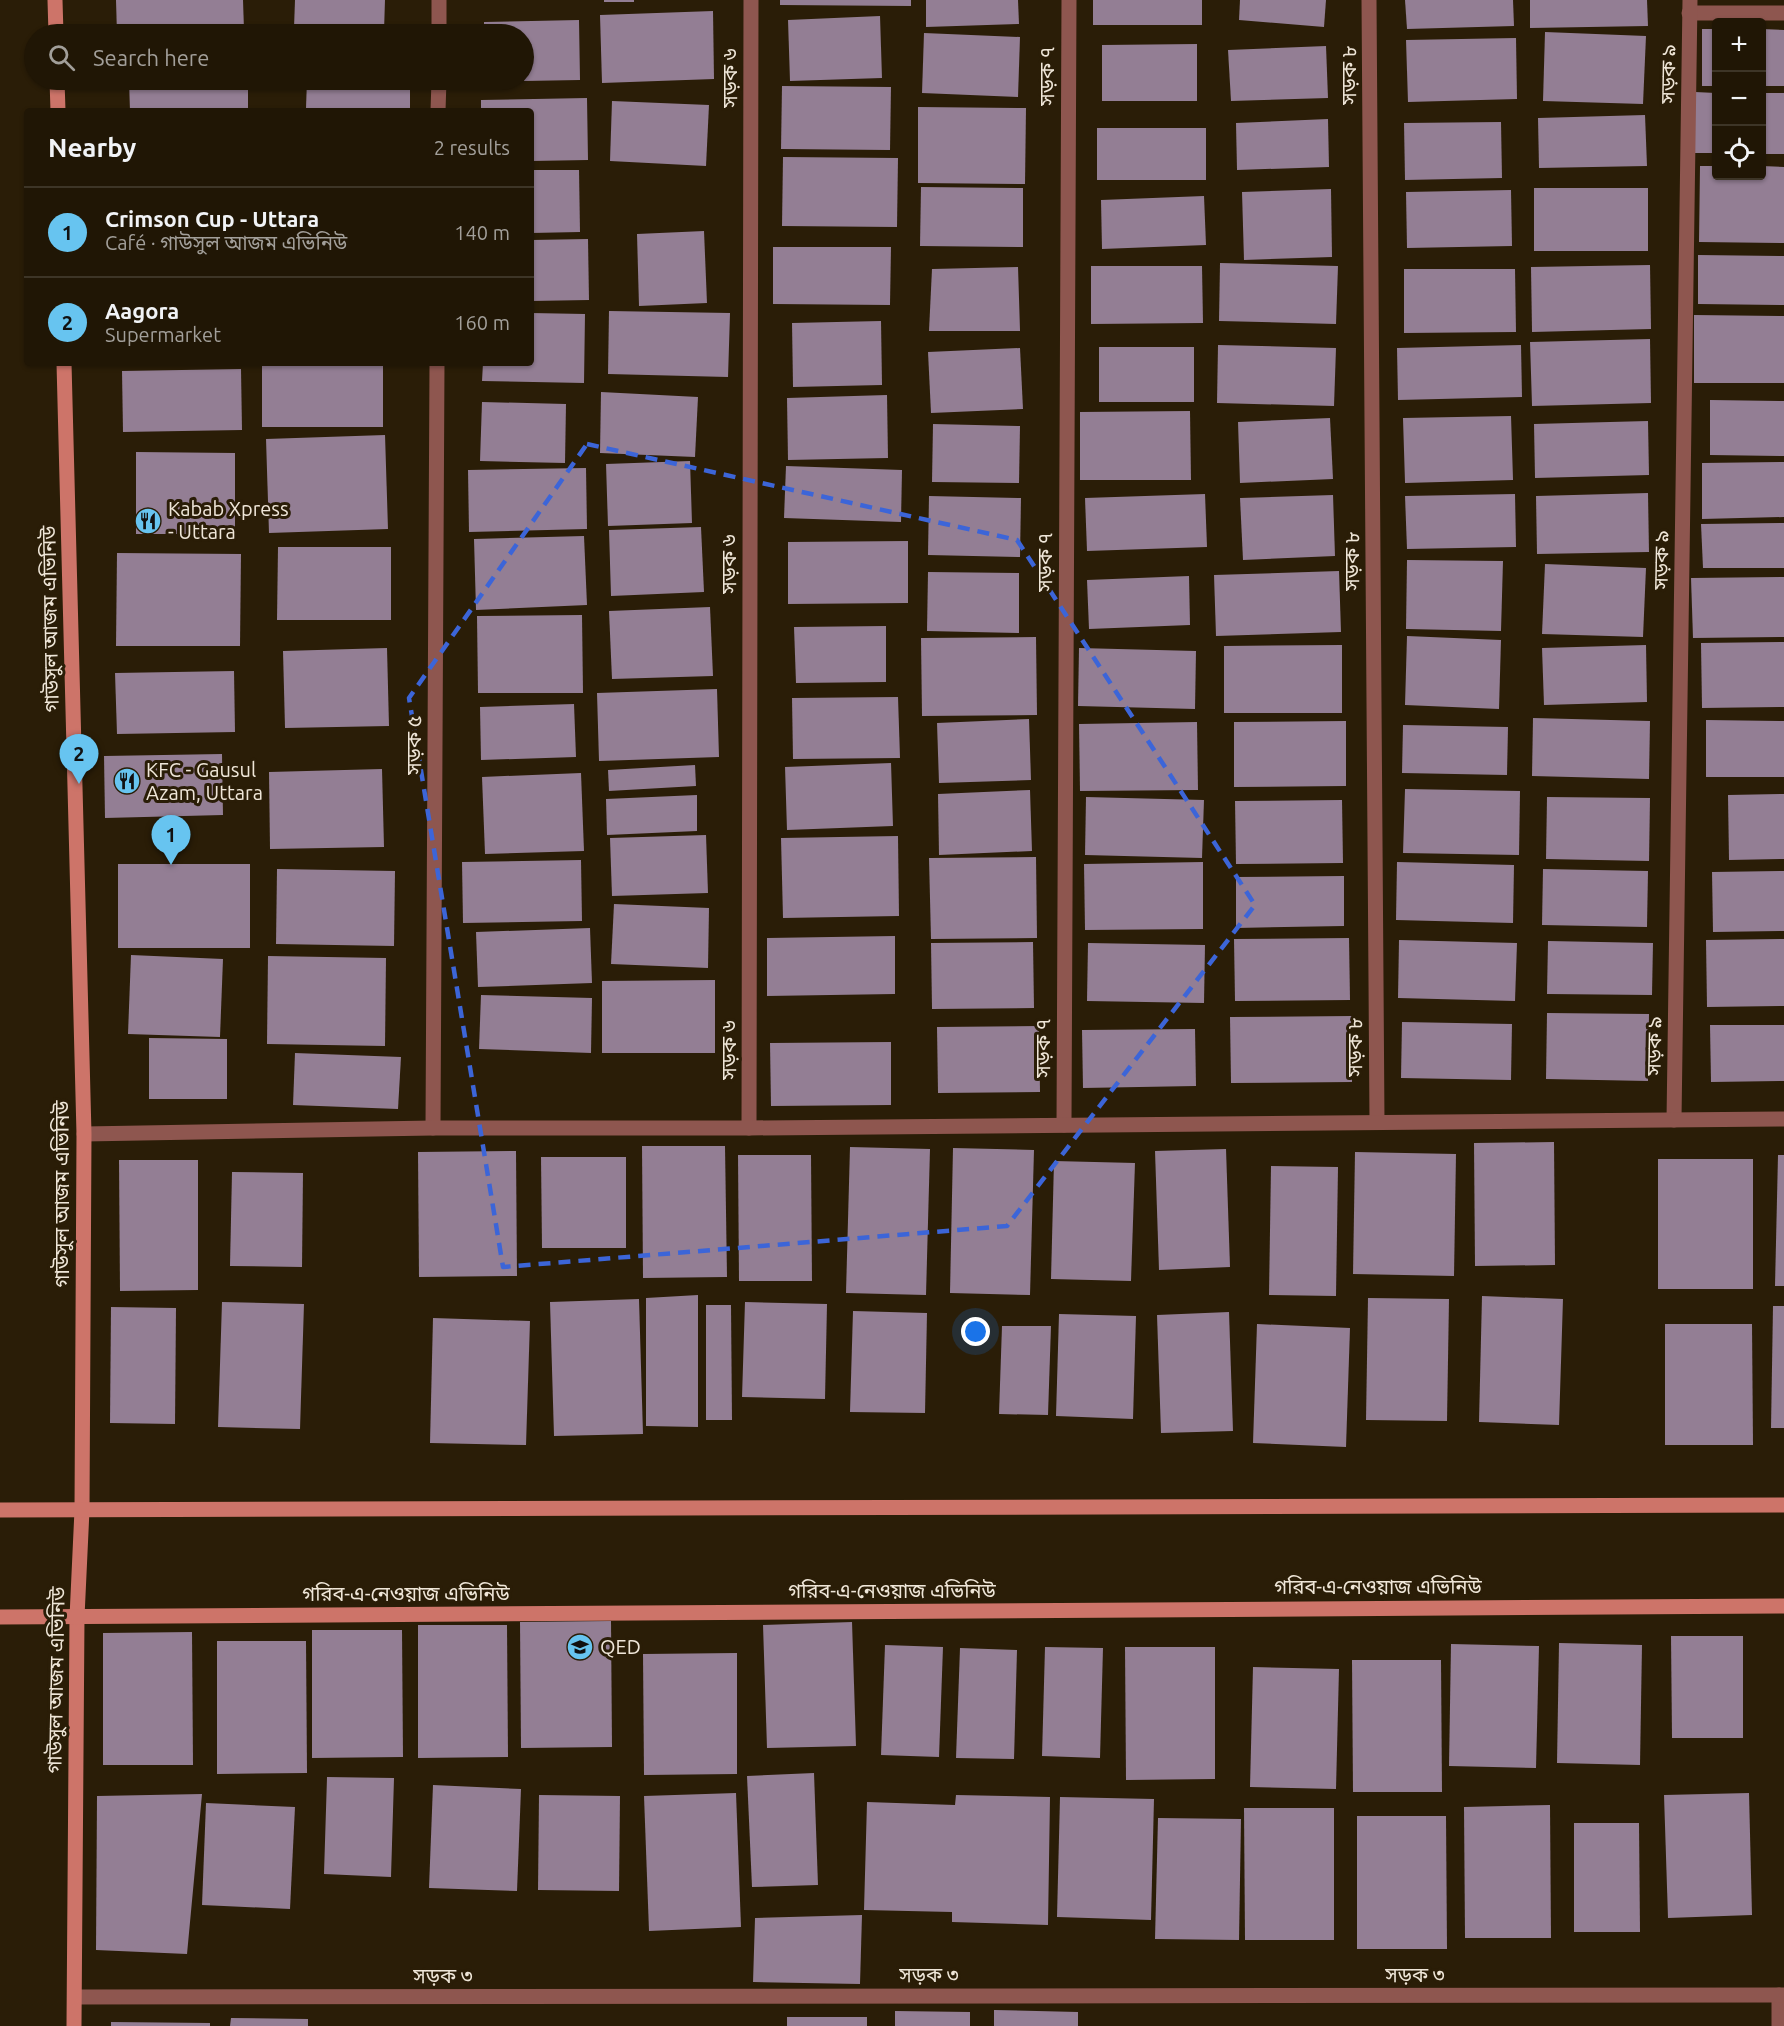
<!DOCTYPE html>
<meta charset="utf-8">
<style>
body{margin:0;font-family:Ubuntu,"Noto Sans Bengali",sans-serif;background:#2d2313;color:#f1f3f6}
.controls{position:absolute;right:18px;top:18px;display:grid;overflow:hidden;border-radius:6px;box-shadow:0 2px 4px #0004}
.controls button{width:54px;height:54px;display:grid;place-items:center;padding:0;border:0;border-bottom:2px solid #3d3527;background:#201605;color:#f1f3f6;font:30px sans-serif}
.you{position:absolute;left:976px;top:1332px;width:21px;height:21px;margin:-15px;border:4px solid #fff;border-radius:50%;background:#1a73e8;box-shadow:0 0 0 9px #1a73e833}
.badge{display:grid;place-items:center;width:39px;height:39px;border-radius:50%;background:#67c4f0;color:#111;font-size:20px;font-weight:700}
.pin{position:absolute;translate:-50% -50px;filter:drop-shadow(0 2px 3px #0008)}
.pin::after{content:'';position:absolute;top:32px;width:21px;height:18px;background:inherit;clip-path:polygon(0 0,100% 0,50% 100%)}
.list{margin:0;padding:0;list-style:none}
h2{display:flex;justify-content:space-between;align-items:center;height:78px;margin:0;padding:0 24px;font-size:26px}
h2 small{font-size:20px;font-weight:400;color:#a29f9a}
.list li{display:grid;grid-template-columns:39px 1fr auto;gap:18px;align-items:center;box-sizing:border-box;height:90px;padding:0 24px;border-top:2px solid #3d3527}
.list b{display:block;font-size:22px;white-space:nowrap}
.list p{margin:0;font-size:20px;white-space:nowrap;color:#a29f9a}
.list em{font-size:20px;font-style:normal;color:#a29f9a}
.icon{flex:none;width:33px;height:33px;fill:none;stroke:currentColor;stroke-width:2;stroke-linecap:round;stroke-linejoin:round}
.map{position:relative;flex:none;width:1784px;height:2026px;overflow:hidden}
.search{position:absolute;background:#201605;box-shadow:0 2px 4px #0004;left:24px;top:24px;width:510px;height:66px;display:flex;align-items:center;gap:15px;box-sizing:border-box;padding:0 21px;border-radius:33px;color:#a29f9a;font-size:22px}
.panel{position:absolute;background:#201605;box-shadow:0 2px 4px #0004;left:24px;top:108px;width:510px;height:258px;border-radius:6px}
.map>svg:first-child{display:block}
</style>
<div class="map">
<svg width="1784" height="2026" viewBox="0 0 1784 2026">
<rect width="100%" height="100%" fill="#2a1d07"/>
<g fill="#937e94">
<polygon points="116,0 243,0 244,30 117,34"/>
<polygon points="295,0 385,0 384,31 294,28"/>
<rect x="604" y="0" width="30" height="2"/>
<polygon points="780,0 911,0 911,6 780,5"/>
<polygon points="926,0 1018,0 1019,24 926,27"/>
<rect x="1093" y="0" width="109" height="25"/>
<polygon points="1240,0 1326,0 1324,27 1239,20"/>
<polygon points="1405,0 1513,0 1514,26 1407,29"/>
<polygon points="1530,0 1647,0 1648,26 1530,28"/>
<polygon points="713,11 714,79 602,83 600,15"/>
<polygon points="880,16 882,78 790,81 788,20"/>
<polygon points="579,20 580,80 524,81 524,34 484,34 484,22"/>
<rect x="1702" y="29" width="14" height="57"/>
<polygon points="1762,29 1784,30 1784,86 1762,86"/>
<polygon points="1545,32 1646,36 1643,104 1543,101"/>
<polygon points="924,33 1020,37 1018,97 922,93"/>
<polygon points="1516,38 1517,99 1408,102 1406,40"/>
<polygon points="1197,44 1197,101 1102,101 1102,45"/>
<polygon points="1326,46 1328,98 1231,101 1228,50"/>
<polygon points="129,80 248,80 248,111 130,111"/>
<polygon points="307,80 410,80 410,110 306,108"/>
<polygon points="782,86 891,87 890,150 781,149"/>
<polygon points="1695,92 1716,93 1716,153 1695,153"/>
<rect x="1762" y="93" width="22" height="61"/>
<polygon points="587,98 588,160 531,161 531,111 481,111 481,100"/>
<polygon points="612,101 709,105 706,166 610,161"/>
<polygon points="918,107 1026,108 1025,184 918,183"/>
<polygon points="1645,115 1647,166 1539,168 1538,118"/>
<polygon points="1328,119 1329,167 1237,170 1236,123"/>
<polygon points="1501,122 1502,178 1405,180 1404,123"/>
<rect x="1097" y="128" width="109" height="52"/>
<polygon points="783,157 898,158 897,227 782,226"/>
<polygon points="1700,166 1716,166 1716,176 1762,176 1762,166 1784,167 1784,243 1699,242"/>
<polygon points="531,170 579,170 580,232 531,233"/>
<polygon points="921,187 1023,188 1023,247 920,246"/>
<rect x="1534" y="188" width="114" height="63"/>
<polygon points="1331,189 1332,257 1244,260 1242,192"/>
<polygon points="1511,190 1512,246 1407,248 1406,192"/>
<polygon points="1204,196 1206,245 1102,249 1101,200"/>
<polygon points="704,231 707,303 639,306 637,234"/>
<polygon points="588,239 589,300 531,301 531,240"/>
<polygon points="773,247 891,247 890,305 773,304"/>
<polygon points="1698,255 1784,256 1784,305 1698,304"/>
<polygon points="1220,263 1338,266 1336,324 1219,321"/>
<polygon points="1650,265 1651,329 1532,332 1531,267"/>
<polygon points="1091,266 1202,266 1203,323 1091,324"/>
<polygon points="1018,267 1020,331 929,331 932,269"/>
<polygon points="1404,269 1515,269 1516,332 1404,333"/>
<polygon points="609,311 730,313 728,377 608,374"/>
<polygon points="531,313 585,314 584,383 482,381 483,363 531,363"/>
<polygon points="1694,315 1784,316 1784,383 1694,383"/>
<polygon points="881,321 882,385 793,387 792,323"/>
<polygon points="1650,339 1651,403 1532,406 1530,342"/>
<polygon points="1218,345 1336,348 1334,406 1217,403"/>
<polygon points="1521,345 1522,397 1398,400 1397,348"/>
<rect x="1099" y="347" width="95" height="55"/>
<polygon points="1020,348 1023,409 931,413 928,352"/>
<rect x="262" y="363" width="121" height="64"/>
<polygon points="241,369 242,430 123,432 122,371"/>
<polygon points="601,392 698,397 695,457 600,453"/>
<polygon points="887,395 888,458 788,460 787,398"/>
<polygon points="1710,400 1784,401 1784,456 1710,455"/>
<polygon points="482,402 566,404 565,463 480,461"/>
<polygon points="1190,411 1191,480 1080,480 1080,412"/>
<polygon points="1511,416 1513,480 1405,483 1403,418"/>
<polygon points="1330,418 1333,479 1240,483 1238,422"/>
<polygon points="1648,421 1649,475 1535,478 1534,424"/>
<polygon points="933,424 1020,426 1019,483 932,482"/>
<polygon points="385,435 388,529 269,533 266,439"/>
<polygon points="136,452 235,453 235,534 136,534"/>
<polygon points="690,461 692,523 608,526 606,464"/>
<polygon points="1784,462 1784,517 1702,519 1702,463"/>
<polygon points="786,466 902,470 901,522 784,518"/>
<polygon points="586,468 587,529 469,532 468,470"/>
<polygon points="1648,493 1649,552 1537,554 1536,496"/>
<polygon points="1205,494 1207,547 1087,551 1085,498"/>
<polygon points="1515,494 1516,547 1407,549 1405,496"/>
<polygon points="1333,495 1335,556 1243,560 1240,498"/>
<polygon points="929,496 1021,498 1020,557 928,555"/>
<polygon points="1784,523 1784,568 1703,568 1701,524"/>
<polygon points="701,527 704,592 611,596 609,530"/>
<polygon points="584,536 587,605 476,610 474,539"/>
<polygon points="908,541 908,603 788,604 788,542"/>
<polygon points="278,547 391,547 391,620 277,620"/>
<polygon points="117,553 241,554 240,646 116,646"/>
<polygon points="1407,560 1503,561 1501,631 1406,629"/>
<polygon points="1545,564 1646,568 1643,637 1542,634"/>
<polygon points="1339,571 1341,632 1216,636 1214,575"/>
<polygon points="928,572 1019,573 1019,633 927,631"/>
<polygon points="1189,576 1190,625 1089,629 1087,580"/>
<polygon points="1784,577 1784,637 1693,638 1691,578"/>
<polygon points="710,607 713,676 612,679 609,611"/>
<polygon points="582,615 583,693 478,693 477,616"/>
<polygon points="886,626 886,682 796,683 794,627"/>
<polygon points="1407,636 1501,640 1499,709 1405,705"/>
<polygon points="1036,637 1037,715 922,716 921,638"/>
<polygon points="1784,642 1784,707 1702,708 1701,643"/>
<polygon points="1342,645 1342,713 1224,713 1224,646"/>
<polygon points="1646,645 1647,702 1544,705 1542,648"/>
<polygon points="387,648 389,726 285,728 283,651"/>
<polygon points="1079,648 1196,651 1195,709 1078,706"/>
<polygon points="234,671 235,732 117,734 115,673"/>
<polygon points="717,689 719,757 599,761 597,693"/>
<polygon points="898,697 900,758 793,759 792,698"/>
<polygon points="574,704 576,757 481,760 480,707"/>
<polygon points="1533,718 1650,721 1649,779 1532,776"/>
<polygon points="1029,719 1031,780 939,783 937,723"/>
<polygon points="1706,720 1784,721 1784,777 1706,777"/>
<polygon points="1346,721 1346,786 1234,787 1234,722"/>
<polygon points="1197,722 1198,790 1080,791 1079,724"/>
<polygon points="1403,725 1508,727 1507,775 1402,773"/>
<polygon points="222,754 223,815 105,818 104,756"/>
<polygon points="891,763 893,826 787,830 785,767"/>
<polygon points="695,765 696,786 609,791 608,770"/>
<polygon points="382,769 384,847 270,849 269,772"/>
<polygon points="581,773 584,851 485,854 482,777"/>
<polygon points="1405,789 1520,791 1519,855 1403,853"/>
<polygon points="1030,790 1032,851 939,855 938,794"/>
<polygon points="1784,794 1784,859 1729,860 1728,795"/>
<polygon points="697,795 697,831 607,835 606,799"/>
<polygon points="1086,797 1204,800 1202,858 1085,855"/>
<polygon points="1547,797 1650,798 1649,861 1546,859"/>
<polygon points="1342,800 1343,863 1236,864 1235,801"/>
<polygon points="706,835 708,893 612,896 610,838"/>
<polygon points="898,836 899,916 783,918 781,838"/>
<polygon points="1036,857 1037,938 931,939 929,858"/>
<polygon points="581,860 582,921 463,923 462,862"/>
<polygon points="1203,862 1203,929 1085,930 1084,864"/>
<polygon points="1397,862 1514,865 1513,923 1396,920"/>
<rect x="118" y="864" width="132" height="84"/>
<polygon points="277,869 395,871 394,946 276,944"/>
<polygon points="1543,869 1648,871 1647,927 1542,925"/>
<polygon points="1784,871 1784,931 1713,932 1712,872"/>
<polygon points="1344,876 1344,926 1236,928 1236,877"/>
<polygon points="614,904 709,908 708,968 611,964"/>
<polygon points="590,928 592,983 478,987 476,932"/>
<polygon points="895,936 895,994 767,996 767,938"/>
<polygon points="1349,938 1350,1000 1235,1001 1234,939"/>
<polygon points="1784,939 1784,1006 1707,1007 1706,940"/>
<polygon points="1399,940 1517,943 1515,1001 1398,998"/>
<polygon points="1548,941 1653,943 1652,995 1547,994"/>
<polygon points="1033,942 1034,1008 932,1009 931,943"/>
<polygon points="1088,943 1205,945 1204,1003 1087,1001"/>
<polygon points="131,955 223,959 220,1037 128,1034"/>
<polygon points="268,956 386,958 385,1046 267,1044"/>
<polygon points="715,980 715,1053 602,1053 602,981"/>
<polygon points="481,995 592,998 591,1053 479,1049"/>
<polygon points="1547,1013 1649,1014 1648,1081 1546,1079"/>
<polygon points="1352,1016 1352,1082 1231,1083 1230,1017"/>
<polygon points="1402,1022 1512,1024 1511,1080 1401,1078"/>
<polygon points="1710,1025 1784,1025 1784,1081 1711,1082"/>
<polygon points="1039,1026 1040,1092 938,1093 937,1027"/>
<polygon points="1195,1029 1196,1086 1083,1088 1082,1030"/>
<polygon points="149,1038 227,1039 227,1099 149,1099"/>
<polygon points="891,1042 891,1105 771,1106 770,1043"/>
<polygon points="295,1053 401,1057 398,1109 293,1105"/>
<polygon points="1554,1142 1555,1265 1475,1266 1474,1143"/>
<polygon points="642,1146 725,1146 727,1277 643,1278"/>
<polygon points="850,1147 930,1149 926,1295 846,1293"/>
<polygon points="953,1148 1034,1150 1030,1295 950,1293"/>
<polygon points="1226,1149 1230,1267 1159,1270 1155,1151"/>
<polygon points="516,1151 517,1276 419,1277 418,1152"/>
<polygon points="1355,1152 1456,1154 1454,1276 1353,1274"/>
<polygon points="738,1155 811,1155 812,1281 739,1281"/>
<polygon points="1778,1155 1784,1155 1784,1286 1775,1286"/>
<polygon points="541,1157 626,1157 626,1248 542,1248"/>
<rect x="1658" y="1159" width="95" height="130"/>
<polygon points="119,1160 198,1160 198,1290 120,1291"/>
<polygon points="1054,1161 1135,1163 1131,1281 1051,1279"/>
<polygon points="1271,1166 1338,1167 1336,1296 1269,1295"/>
<polygon points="232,1172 303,1173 302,1267 230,1266"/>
<polygon points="698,1295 698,1427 646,1426 646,1298"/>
<polygon points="1482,1296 1563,1299 1559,1425 1479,1422"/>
<polygon points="1368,1298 1449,1299 1447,1421 1366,1420"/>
<polygon points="639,1299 643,1434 554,1436 550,1302"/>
<polygon points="222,1302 304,1304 300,1429 218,1427"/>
<polygon points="745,1302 827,1304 825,1399 742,1397"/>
<polygon points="706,1305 731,1305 732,1420 706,1420"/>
<polygon points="1773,1306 1784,1306 1784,1428 1771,1428"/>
<polygon points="111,1307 176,1308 175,1424 110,1423"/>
<polygon points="853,1311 927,1313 925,1413 850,1412"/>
<polygon points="1229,1312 1233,1431 1161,1433 1157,1315"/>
<polygon points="1059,1314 1136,1316 1133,1419 1056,1416"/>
<polygon points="433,1318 530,1321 526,1445 430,1443"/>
<polygon points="1257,1324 1350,1328 1346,1447 1253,1443"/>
<polygon points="1665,1324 1752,1324 1753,1445 1665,1445"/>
<polygon points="1002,1326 1051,1326 1048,1415 999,1414"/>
<polygon points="611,1621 612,1747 521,1748 520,1622"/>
<polygon points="852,1622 856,1746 767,1748 763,1625"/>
<polygon points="418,1625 507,1625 508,1757 418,1758"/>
<polygon points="312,1630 402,1630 403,1757 312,1758"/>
<polygon points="192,1632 193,1765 103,1765 103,1633"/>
<polygon points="1671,1636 1743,1636 1743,1738 1672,1738"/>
<polygon points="217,1641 306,1641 307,1773 217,1774"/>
<polygon points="1559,1643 1642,1645 1640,1765 1557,1763"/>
<polygon points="1451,1644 1539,1646 1536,1768 1449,1766"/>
<polygon points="885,1645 943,1647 939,1757 881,1755"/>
<polygon points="1045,1647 1103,1648 1100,1758 1042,1756"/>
<polygon points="1125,1647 1215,1647 1215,1779 1126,1780"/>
<polygon points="960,1648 1017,1650 1014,1759 956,1758"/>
<polygon points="737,1653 737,1774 644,1775 643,1654"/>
<polygon points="1352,1660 1441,1660 1442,1792 1353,1792"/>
<polygon points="1253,1667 1339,1669 1336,1789 1250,1787"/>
<polygon points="814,1773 818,1885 752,1887 747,1776"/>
<polygon points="327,1777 394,1778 391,1877 324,1874"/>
<polygon points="433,1785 521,1789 517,1891 429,1888"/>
<polygon points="736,1793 741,1927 649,1931 644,1796"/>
<polygon points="1749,1793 1752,1915 1668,1918 1664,1795"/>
<polygon points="202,1794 187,1954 96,1950 97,1796"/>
<polygon points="539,1795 620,1796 619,1891 538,1890"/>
<polygon points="956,1795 1050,1797 1048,1925 952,1922 952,1912 864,1910 867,1802 955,1805"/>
<polygon points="1060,1797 1154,1799 1151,1920 1057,1917"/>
<polygon points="206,1803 295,1807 290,1909 202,1905"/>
<polygon points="1550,1805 1551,1938 1465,1938 1464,1807"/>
<polygon points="1244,1808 1334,1808 1334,1940 1245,1940"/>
<polygon points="1357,1816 1446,1816 1447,1949 1357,1949"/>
<polygon points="1158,1818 1241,1819 1239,1940 1155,1939"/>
<polygon points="1574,1823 1639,1823 1640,1932 1574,1932"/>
<polygon points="862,1915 860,1984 753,1982 755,1918"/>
<polygon points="994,2010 1078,2012 1078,2026 994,2026"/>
<polygon points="895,2011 970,2012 970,2026 895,2026"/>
<rect x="787" y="2017" width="80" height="9"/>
<polygon points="231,2018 308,2019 308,2026 230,2026"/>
<polygon points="111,2022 210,2023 210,2026 111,2026"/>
</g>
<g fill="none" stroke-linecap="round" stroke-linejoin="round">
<g stroke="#8e564f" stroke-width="15">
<polyline points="1369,0 1377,1122"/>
<polyline points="1689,13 1784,13"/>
<polyline points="439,34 439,0"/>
<polyline points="438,111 439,80"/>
<polyline points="1674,1120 1690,0"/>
<polyline points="1064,1125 1069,0"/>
<polyline points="433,1128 437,363"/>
<polyline points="749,1128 751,0"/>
<polyline points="84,1134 433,1128 749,1128 1784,1119"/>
<polyline points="1779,1995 1779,2026"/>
<polyline points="75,1997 1784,1995"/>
</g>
<g stroke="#cd7469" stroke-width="15">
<polyline points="55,0 56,34"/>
<polyline points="57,80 58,111"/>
<polyline points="64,363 84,1134 82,1510 77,1617 74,2026"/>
<polyline points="0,1510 1784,1505"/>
<polyline points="0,1617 1784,1606"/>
</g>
</g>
<path fill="none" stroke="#3c65d8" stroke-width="4.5" stroke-dasharray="12 8" stroke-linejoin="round" d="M587 444 1017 540 1255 905 1007 1226 503 1267 409 698Z"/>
<defs>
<symbol id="restaurant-disc" viewBox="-11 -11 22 22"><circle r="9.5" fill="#67c4f0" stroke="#2a1d07"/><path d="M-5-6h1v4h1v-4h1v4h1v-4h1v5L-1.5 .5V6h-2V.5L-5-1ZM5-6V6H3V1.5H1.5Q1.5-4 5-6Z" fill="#111"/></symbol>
<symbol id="school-disc" viewBox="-11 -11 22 22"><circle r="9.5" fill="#67c4f0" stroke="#2a1d07"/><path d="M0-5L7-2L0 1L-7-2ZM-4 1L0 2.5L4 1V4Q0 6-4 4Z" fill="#111"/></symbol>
</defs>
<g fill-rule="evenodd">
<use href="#restaurant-disc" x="133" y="506" width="30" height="30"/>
<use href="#restaurant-disc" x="112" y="766" width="30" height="30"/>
<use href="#school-disc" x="565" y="1632" width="30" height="30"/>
</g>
<g text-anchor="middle" stroke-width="6" stroke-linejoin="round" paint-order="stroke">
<g font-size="20" fill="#efe6d8" stroke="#2a1d07">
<text transform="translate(1668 74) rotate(-89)" y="7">সড়ক ৯</text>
<text transform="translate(1349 75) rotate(-90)" y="7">সড়ক ৮</text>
<text transform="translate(1047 76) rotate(-90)" y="7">সড়ক ৭</text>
<text transform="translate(730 78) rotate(-90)" y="7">সড়ক ৬</text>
<text transform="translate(1661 560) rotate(-89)" y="7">সড়ক ৯</text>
<text transform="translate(1352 561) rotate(-90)" y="7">সড়ক ৮</text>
<text transform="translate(1045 562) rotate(-90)" y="7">সড়ক ৭</text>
<text transform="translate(729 564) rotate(-90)" y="7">সড়ক ৬</text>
<text transform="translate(50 619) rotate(-91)" y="7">গাউসুল আজম এভিনিউ</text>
<text transform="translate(414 745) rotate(-90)" y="7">সড়ক ৫</text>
<text transform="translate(1654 1046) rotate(-89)" y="7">সড়ক ৯</text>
<text transform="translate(1355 1047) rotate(-90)" y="7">সড়ক ৮</text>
<text transform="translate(1043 1048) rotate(-90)" y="7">সড়ক ৭</text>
<text transform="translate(729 1050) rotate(-90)" y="7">সড়ক ৬</text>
<text transform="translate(62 1194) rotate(-90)" y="7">গাউসুল আজম এভিনিউ</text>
<text x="1378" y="1594">গরিব-এ-নেওয়াজ এভিনিউ</text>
<text x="892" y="1598">গরিব-এ-নেওয়াজ এভিনিউ</text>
<text x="406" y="1601">গরিব-এ-নেওয়াজ এভিনিউ</text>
<text transform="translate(56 1680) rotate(-89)" y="7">গাউসুল আজম এভিনিউ</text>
<text x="929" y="1982">সড়ক ৩</text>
<text x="1415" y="1982">সড়ক ৩</text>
<text x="443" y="1983">সড়ক ৩</text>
</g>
<g font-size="20" fill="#efe6d8" stroke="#2a1d07" text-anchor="start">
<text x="168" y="516">Kabab Xpress<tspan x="168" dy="23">- Uttara</tspan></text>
<text x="146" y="777">KFC - Gausul<tspan x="146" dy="23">Azam, Uttara</tspan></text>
<text x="600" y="1654">QED</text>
</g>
</g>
</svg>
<div class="controls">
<button>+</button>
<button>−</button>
<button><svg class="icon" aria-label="locate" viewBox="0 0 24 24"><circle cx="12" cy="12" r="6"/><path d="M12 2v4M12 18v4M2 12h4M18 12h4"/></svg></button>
</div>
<div class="you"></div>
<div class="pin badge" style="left:171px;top:865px">1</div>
<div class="pin badge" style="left:79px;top:784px">2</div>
<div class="search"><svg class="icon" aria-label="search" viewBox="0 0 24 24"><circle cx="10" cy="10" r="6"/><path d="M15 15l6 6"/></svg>Search here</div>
<section class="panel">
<h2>Nearby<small>2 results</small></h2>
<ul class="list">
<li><span class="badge">1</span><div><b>Crimson Cup - Uttara</b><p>Café · গাউসুল আজম এভিনিউ</p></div><em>140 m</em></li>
<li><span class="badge">2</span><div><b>Aagora</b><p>Supermarket</p></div><em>160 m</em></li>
</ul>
</section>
</div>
